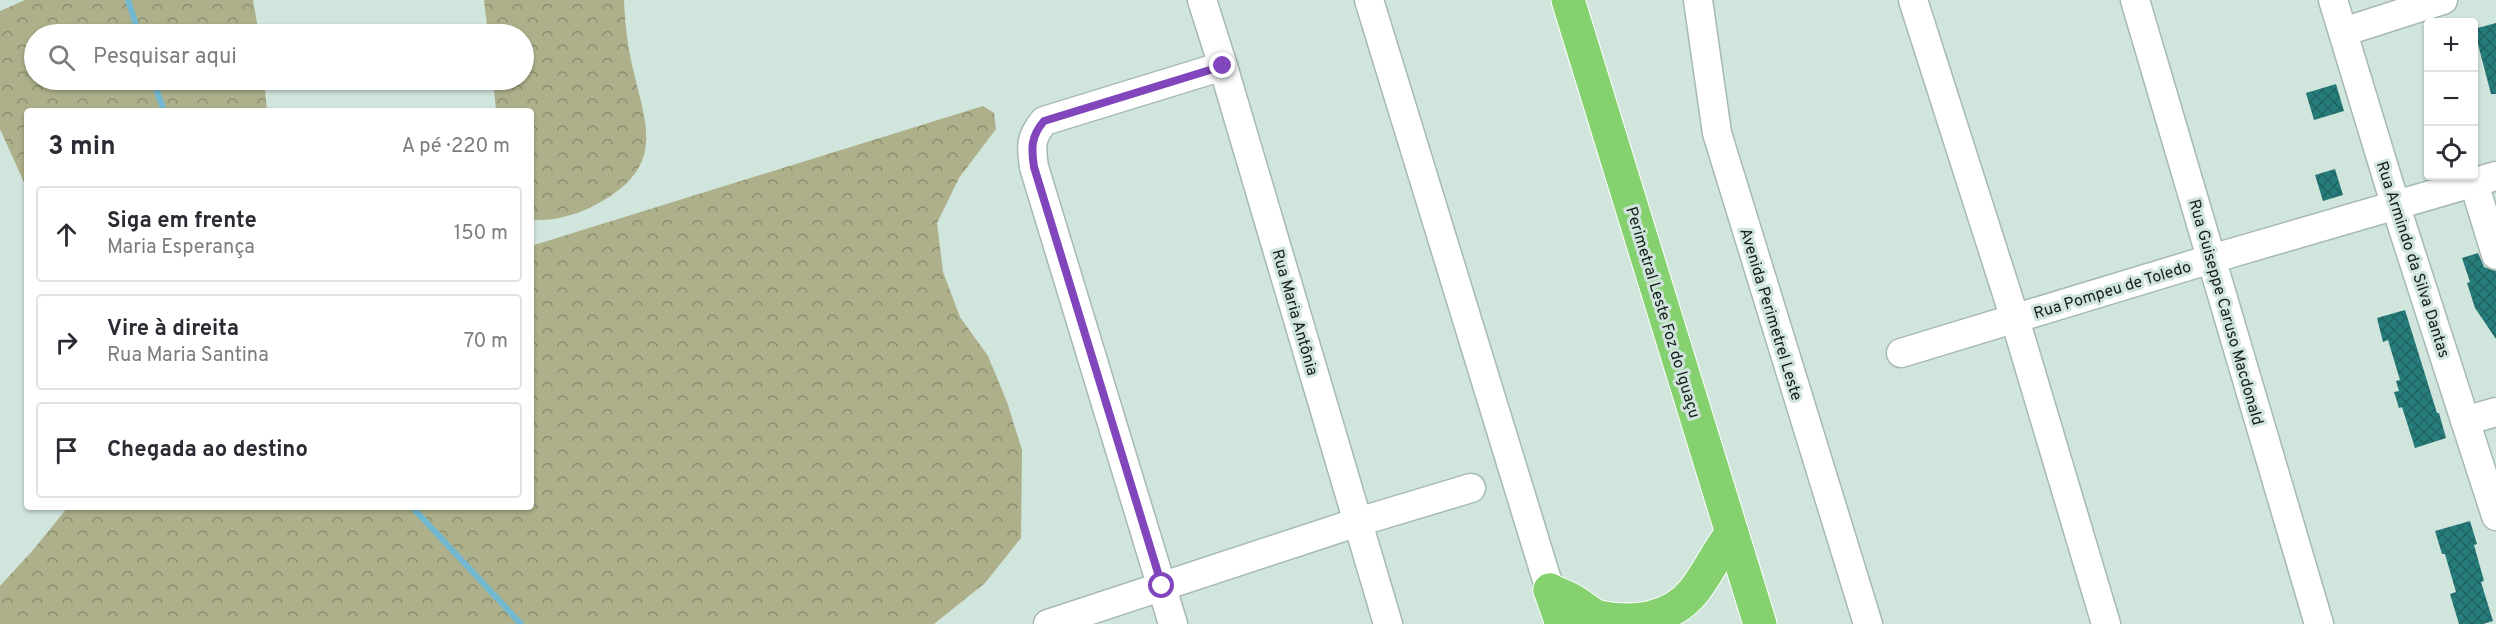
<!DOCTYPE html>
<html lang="pt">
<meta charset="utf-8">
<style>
body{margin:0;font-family:Overpass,sans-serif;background:#f2f2f3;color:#2b2b33}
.controls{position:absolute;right:18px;top:18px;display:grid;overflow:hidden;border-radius:6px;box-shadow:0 2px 4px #0004}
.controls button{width:54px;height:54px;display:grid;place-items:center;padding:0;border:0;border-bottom:2px solid #e1e1e2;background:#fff;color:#2b2b33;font:30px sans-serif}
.stop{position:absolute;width:18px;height:18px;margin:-14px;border:4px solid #8246bc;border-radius:50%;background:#fff}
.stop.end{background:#8246bc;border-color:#fff;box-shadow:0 2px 6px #0008}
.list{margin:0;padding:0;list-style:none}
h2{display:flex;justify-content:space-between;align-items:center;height:78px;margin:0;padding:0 24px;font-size:26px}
h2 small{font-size:20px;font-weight:400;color:#7c7c81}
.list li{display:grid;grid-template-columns:39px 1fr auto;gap:18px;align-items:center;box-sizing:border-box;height:96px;margin:0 12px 12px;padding:0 12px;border:2px solid #e1e1e2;border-radius:6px}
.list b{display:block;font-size:22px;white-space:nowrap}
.list p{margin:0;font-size:20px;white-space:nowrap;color:#7c7c81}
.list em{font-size:20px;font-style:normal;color:#7c7c81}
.icon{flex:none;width:33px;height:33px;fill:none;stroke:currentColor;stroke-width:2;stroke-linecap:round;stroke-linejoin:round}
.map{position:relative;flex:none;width:2496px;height:624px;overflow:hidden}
.search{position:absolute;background:#fff;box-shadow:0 2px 4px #0004;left:24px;top:24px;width:510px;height:66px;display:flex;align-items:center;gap:15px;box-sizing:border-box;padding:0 21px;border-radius:33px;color:#7c7c81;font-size:22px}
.panel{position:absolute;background:#fff;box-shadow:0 2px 4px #0004;left:24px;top:108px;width:510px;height:402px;border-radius:6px}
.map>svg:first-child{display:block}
</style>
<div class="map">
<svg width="2496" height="624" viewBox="0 0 2496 624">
<defs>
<pattern id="forest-crowns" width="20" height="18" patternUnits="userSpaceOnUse" patternTransform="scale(1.5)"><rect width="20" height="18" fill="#adb08a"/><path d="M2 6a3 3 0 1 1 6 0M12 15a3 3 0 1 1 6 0" fill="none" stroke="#8c8e70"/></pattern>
<pattern id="building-cross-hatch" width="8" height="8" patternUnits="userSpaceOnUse" patternTransform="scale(1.5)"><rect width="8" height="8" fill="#267c7b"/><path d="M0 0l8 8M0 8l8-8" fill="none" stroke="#206564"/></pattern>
</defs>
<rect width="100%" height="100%" fill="#d0e5db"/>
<g fill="url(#forest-crowns)">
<polygon points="25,0 253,0 259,34 34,34 34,80 264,80 267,111 27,111 27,189 0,129 0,11"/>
<path d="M484 0H624C625 25 628 49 634 73 639 97 650 125 645 151 640 176 618 193 597 204 580 214 550 223 531 219V111H496L493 80H524V34H488Z"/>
<polygon points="983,106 994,113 996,129 959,178 937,223 943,272 960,317 988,356 1007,402 1022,450 1021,538 985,583 934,624 0,624 0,586 33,550 68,507 531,507 531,246"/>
</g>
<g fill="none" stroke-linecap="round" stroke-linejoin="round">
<g stroke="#71b8d0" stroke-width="6">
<polyline points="128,0 139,34"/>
<polyline points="153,80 164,111"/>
<polyline points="412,507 521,624"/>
</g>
</g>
<g fill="url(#building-cross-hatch)">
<polygon points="2496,23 2496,94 2491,94 2474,29"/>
<polygon points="2336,84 2344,111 2314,120 2306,93"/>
<polygon points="2335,169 2343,195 2323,201 2315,175"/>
<polygon points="2478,253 2484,267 2496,271 2496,339 2475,308 2467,283 2470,282 2462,258"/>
<polygon points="2405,310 2437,413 2439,413 2446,438 2415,448 2402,407 2399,408 2394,392 2399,391 2396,381 2400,380 2388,340 2383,342 2377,318"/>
<polygon points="2470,521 2477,544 2474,545 2484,581 2481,582 2493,621 2483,624 2459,624 2450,594 2456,592 2445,554 2442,554 2435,531"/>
</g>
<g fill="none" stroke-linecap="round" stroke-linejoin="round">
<defs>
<g id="minor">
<polyline points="1202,0 1223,66 1388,624"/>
<polyline points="1369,0 1550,590"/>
<polyline points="1698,0 1717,133 1868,624"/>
<polyline points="1913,0 2015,319 2106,624"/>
<polyline points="2135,0 2319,624"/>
<polyline points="2333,0 2396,207 2496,516"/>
<polyline points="2343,32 2443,0"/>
<polyline points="2474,183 2496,255"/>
<polyline points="1901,353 2211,259 2496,176"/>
<polyline points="2465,421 2496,412"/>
<polyline points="1048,624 1358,522 1471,488"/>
<path d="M1173 624 1034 167C1031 146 1030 138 1044 121L1223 66"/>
</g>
<g id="highway">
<polyline points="1568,0 1760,624"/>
<path d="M1550 590C1558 594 1567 597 1575 602 1583 607 1589 613 1598 617 1632 624 1671 620 1694 591 1708 573 1717 552 1732 533"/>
<polyline points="1550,590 1562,624"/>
</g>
</defs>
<use href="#minor" stroke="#a6bab1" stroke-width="31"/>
<use href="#highway" stroke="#fff" stroke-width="35"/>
<use href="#minor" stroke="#fff" stroke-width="28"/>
<use href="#highway" stroke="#85d170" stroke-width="33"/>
</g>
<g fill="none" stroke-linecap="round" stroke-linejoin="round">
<path stroke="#8246bc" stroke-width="8" d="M1162 586 1034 167C1031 148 1031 136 1044 121L1223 66"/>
</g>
<g text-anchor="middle" stroke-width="6" stroke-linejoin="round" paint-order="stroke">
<g font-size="16" fill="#151c19" stroke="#d0e5db">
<text transform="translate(2414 259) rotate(72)" y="6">Rua Armindo da Silva Dantas</text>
<text transform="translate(2112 289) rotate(-17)" y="6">Rua Pompeu de Toledo</text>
<text transform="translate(1296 312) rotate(74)" y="6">Rua Maria Antônia</text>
<text transform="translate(1664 312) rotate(73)" y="6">Perimetral Leste Foz do Iguaçu</text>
<text transform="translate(2227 312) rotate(74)" y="6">Rua Guiseppe Caruso Macdonald</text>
<text transform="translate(1772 314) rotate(73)" y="6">Avenida Perimetrel Leste</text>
</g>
</g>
</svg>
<div class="controls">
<button>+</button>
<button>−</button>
<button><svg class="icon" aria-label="locate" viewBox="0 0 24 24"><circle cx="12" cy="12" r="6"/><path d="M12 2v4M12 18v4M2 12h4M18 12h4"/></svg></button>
</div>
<div class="stop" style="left:1162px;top:586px"></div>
<div class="stop end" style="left:1223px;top:66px"></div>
<div class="search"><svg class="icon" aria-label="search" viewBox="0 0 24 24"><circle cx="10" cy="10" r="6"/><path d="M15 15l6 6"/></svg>Pesquisar aqui</div>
<section class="panel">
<h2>3 min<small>A pé · 220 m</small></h2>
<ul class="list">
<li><svg class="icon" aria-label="ahead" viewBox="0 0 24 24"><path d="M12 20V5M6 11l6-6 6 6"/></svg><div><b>Siga em frente</b><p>Maria Esperança</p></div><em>150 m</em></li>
<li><svg class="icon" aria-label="right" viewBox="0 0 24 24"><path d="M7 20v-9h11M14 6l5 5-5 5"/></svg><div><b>Vire à direita</b><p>Rua Maria Santina</p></div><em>70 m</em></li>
<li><svg class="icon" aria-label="arrive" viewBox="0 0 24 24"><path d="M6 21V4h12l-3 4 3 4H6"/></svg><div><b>Chegada ao destino</b></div></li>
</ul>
</section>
</div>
